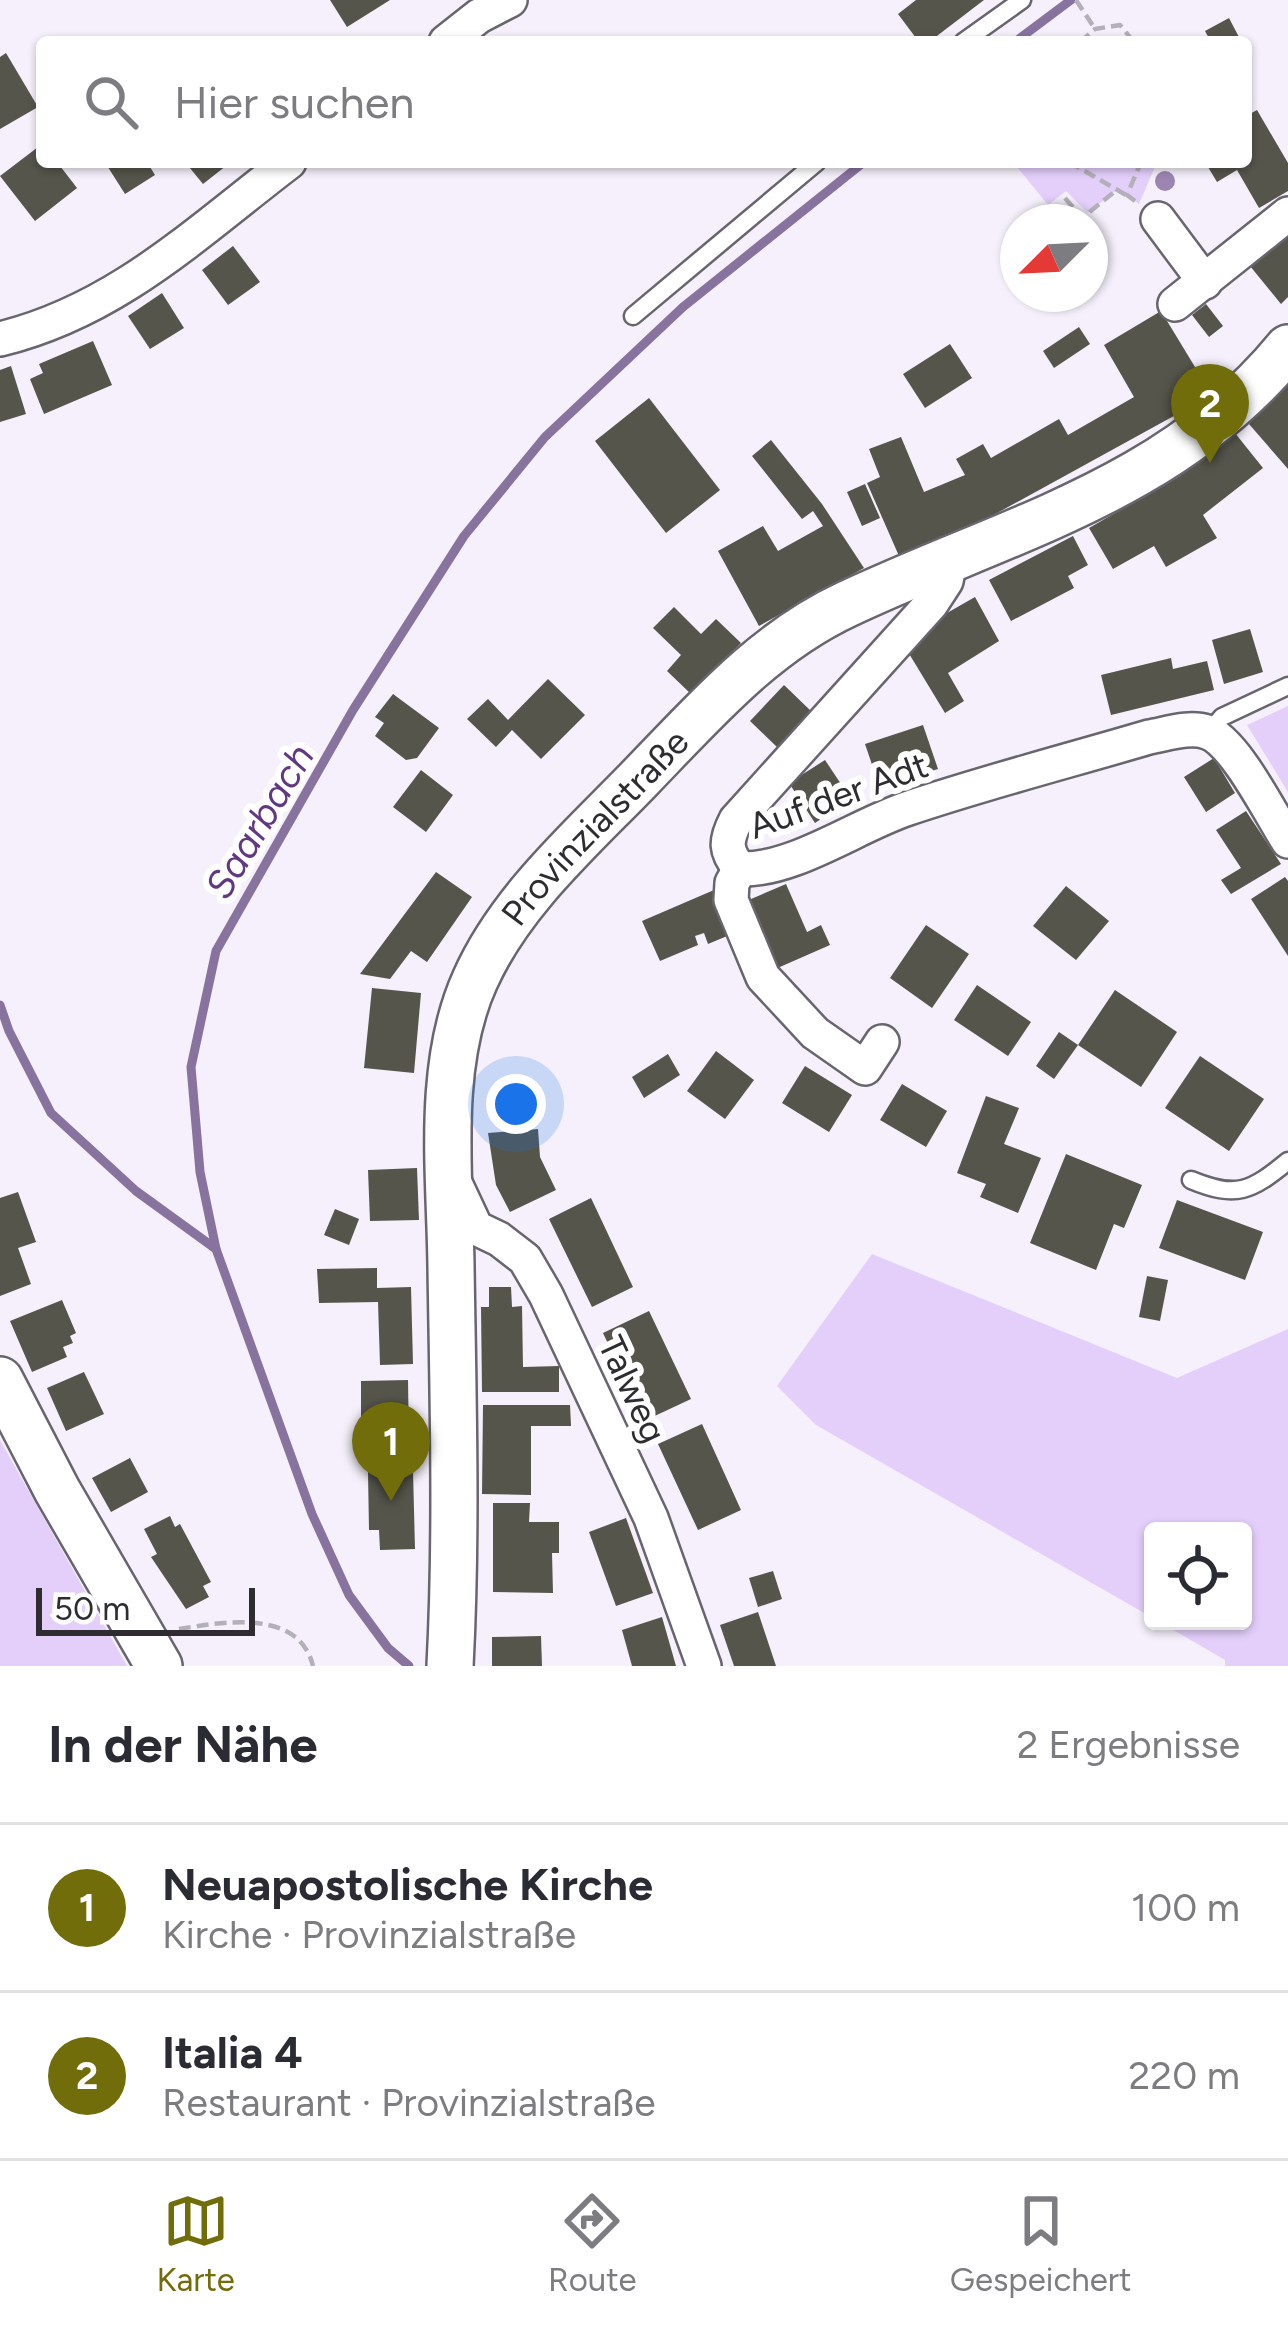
<!DOCTYPE html>
<html lang="de">
<meta charset="utf-8">
<style>
body{margin:0;font-family:Figtree,sans-serif;background:#f7f7f7;color:#2b2b33}
.controls{position:absolute;right:36px;bottom:36px;display:grid;overflow:hidden;border-radius:12px;box-shadow:0 3px 9px #0004}
.controls button{width:108px;height:108px;display:grid;place-items:center;padding:0;border:0;border-bottom:3px solid #e1e1e2;background:#fff;color:#2b2b33;font:60px sans-serif}
.compass{position:absolute;left:1000px;top:204px;width:108px;height:108px;border-radius:50%;background:#fff;box-shadow:0 3px 9px #0004;rotate:246deg}
.scale{position:absolute;left:36px;bottom:30px;width:219px;box-sizing:border-box;padding-left:12px;border:6px solid #2e2c30;border-top:0;font-size:33px;line-height:42px;white-space:nowrap;color:#2e2c30;-webkit-text-stroke:9px #fff;paint-order:stroke}
.you{position:absolute;left:516px;top:1104px;width:42px;height:42px;margin:-30px;border:9px solid #fff;border-radius:50%;background:#1a73e8;box-shadow:0 0 0 18px #1a73e833}
.badge{display:grid;place-items:center;width:78px;height:78px;border-radius:50%;background:#716d0b;color:#fff;font-size:39px;font-weight:700}
.pin{position:absolute;translate:-50% -99px;filter:drop-shadow(0 3px 6px #0008)}
.pin::after{content:'';position:absolute;top:63px;width:42px;height:36px;background:inherit;clip-path:polygon(0 0,100% 0,50% 100%)}
.list{margin:0;padding:0;list-style:none}
h2{display:flex;justify-content:space-between;align-items:center;height:156px;margin:0;padding:0 48px;font-size:51px}
h2 small{font-size:39px;font-weight:400;color:#7c7c81}
.list li{display:grid;grid-template-columns:78px 1fr auto;gap:36px;align-items:center;box-sizing:border-box;height:168px;padding:0 48px;border-top:3px solid #e1e1e2}
.list b{display:block;font-size:45px;white-space:nowrap}
.list p{margin:0;font-size:39px;white-space:nowrap;color:#7c7c81}
.list em{font-size:39px;font-style:normal;color:#7c7c81}
.icon{flex:none;width:66px;height:66px;fill:none;stroke:currentColor;stroke-width:2;stroke-linecap:round;stroke-linejoin:round}
.map{position:relative;flex:none;width:1288px;height:1666px;overflow:hidden}
.search{position:absolute;background:#fff;box-shadow:0 3px 9px #0004;left:36px;right:36px;top:36px;height:132px;display:flex;align-items:center;gap:30px;box-sizing:border-box;padding:0 42px;border-radius:12px;color:#7c7c81;font-size:45px}
.sheet{height:492px;background:#fff}
nav{display:flex;justify-content:space-around;align-items:center;box-sizing:border-box;height:168px;border-top:3px solid #e1e1e2;background:#fff;font-size:33px;color:#7c7c81}
nav a{display:grid;justify-items:center;gap:6px}
nav .on{color:#716d0b}
.map>svg:first-child{display:block}
</style>
<div class="map">
<svg width="1288" height="1666" viewBox="0 0 1288 1666">
<rect width="100%" height="100%" fill="#f5f0fb"/>
<g fill="#e4cffb">
<polygon points="1013,162 1157,162 1139,204 1118,189 1088,213 1066,191 1048,205"/>
<polygon points="1288,706 1288,792 1247,725"/>
<polygon points="872,1254 1177,1378 1288,1329 1288,1666 1225,1666 1225,1660 1158,1621 1243,1621 1243,1531 1153,1531 1153,1618 816,1425 777,1386"/>
<polygon points="0,1440 127,1666 0,1666"/>
</g>
<g fill="none" stroke-linecap="round" stroke-linejoin="round">
<g stroke="#88739f" stroke-width="9">
<polyline points="1015,42 1071,0"/>
<polyline points="0,1005 9,1031 51,1113 136,1191 216,1249"/>
<polyline points="409,1666 388,1648 349,1595 312,1514 216,1249 200,1172 191,1067 216,951 353,710 464,536 545,437 683,307 864,162"/>
</g>
</g>
<g fill="#55554c">
<polygon points="330,0 390,0 347,27"/>
<polygon points="916,0 984,0 929,42 919,42 898,14"/>
<polygon points="1229,18 1241,41 1211,42 1205,31"/>
<polygon points="6,53 38,107 0,129 0,57"/>
<polygon points="1257,110 1288,163 1288,191 1259,208 1237,170 1217,182 1205,162 1246,162 1246,116"/>
<polygon points="42,144 42,162 57,162 77,188 35,221 0,176"/>
<polygon points="109,162 147,162 155,175 125,194 106,164"/>
<polygon points="185,162 231,162 203,184"/>
<polygon points="1288,234 1288,297 1281,304 1250,266"/>
<polygon points="233,246 260,282 228,305 202,270"/>
<polygon points="162,293 184,328 150,349 128,316"/>
<polygon points="1206,304 1223,326 1209,337 1192,315"/>
<polygon points="1161,311 1212,395 988,518 899,556 867,483 880,477 869,449 901,437 924,492 965,475 956,459 983,444 991,458 1059,419 1068,435 1134,397 1104,345"/>
<polygon points="1079,327 1090,344 1054,368 1043,351"/>
<polygon points="93,341 112,385 44,414 30,379 43,373 39,364"/>
<polygon points="950,344 972,378 925,408 903,374"/>
<polygon points="11,366 26,414 0,422 0,370"/>
<polygon points="1288,382 1288,469 1249,424"/>
<polygon points="649,398 720,490 666,533 595,441"/>
<polygon points="1235,433 1263,468 1203,515 1217,538 1166,567 1154,546 1113,569 1089,528 1180,476"/>
<polygon points="771,440 822,504 864,568 759,626 718,551 763,526 778,551 823,526 813,511 802,519 752,456"/>
<polygon points="865,484 880,518 862,526 847,492"/>
<polygon points="1073,536 1088,565 1068,576 1074,588 1011,621 989,580"/>
<polygon points="975,597 999,641 948,673 964,701 945,713 905,647 935,625 933,621"/>
<polygon points="674,607 701,634 716,619 741,643 691,694 667,671 681,655 653,628"/>
<polygon points="1250,629 1263,672 1224,684 1212,640"/>
<polygon points="1171,658 1173,669 1207,661 1214,690 1111,715 1101,675"/>
<polygon points="548,679 585,715 541,759 512,730 496,747 467,719 488,699 508,720"/>
<polygon points="784,685 812,712 778,748 750,721"/>
<polygon points="393,694 439,728 417,758 406,760 375,736 384,723 375,717"/>
<polygon points="923,725 938,769 880,788 865,744"/>
<polygon points="1214,758 1235,793 1206,812 1184,777"/>
<polygon points="825,760 851,799 815,823 789,783"/>
<polygon points="421,770 453,795 426,832 393,807"/>
<polygon points="1246,811 1281,864 1231,894 1221,880 1241,868 1216,830"/>
<polygon points="436,872 472,897 427,962 411,951 390,979 360,974"/>
<polygon points="1285,877 1288,881 1288,956 1251,899"/>
<polygon points="786,884 807,932 821,925 830,945 773,970 744,902"/>
<polygon points="1066,886 1109,921 1076,960 1033,926"/>
<polygon points="714,890 732,934 708,944 704,933 695,936 698,945 660,961 642,921"/>
<polygon points="926,925 969,954 932,1008 890,978"/>
<polygon points="977,985 1031,1022 1008,1056 954,1020"/>
<polygon points="372,988 421,993 414,1073 364,1068"/>
<polygon points="1115,990 1177,1032 1141,1087 1078,1045"/>
<polygon points="1059,1032 1078,1045 1054,1079 1036,1066"/>
<polygon points="716,1051 754,1080 725,1119 687,1091"/>
<polygon points="668,1054 680,1075 644,1098 632,1077"/>
<polygon points="1200,1056 1264,1099 1229,1151 1165,1108"/>
<polygon points="805,1066 852,1095 829,1132 782,1103"/>
<polygon points="902,1084 947,1111 926,1147 880,1120"/>
<polygon points="535,1089 536,1107 512,1109 511,1090"/>
<polygon points="986,1096 1019,1108 1004,1144 1041,1158 1018,1213 980,1197 986,1184 957,1173"/>
<polygon points="538,1129 540,1157 556,1190 510,1212 496,1185 488,1133"/>
<polygon points="1066,1154 1142,1185 1124,1228 1114,1224 1096,1270 1030,1243"/>
<polygon points="417,1168 419,1220 370,1221 368,1170"/>
<polygon points="18,1192 36,1242 18,1248 31,1284 0,1296 0,1198"/>
<polygon points="591,1198 633,1287 592,1307 549,1219"/>
<polygon points="1177,1200 1263,1232 1245,1280 1159,1248"/>
<polygon points="335,1209 359,1219 349,1245 324,1235"/>
<polygon points="377,1268 377,1288 411,1287 413,1364 380,1365 378,1302 319,1303 317,1269"/>
<polygon points="1147,1276 1168,1280 1160,1321 1139,1317"/>
<polygon points="489,1287 511,1287 512,1307 522,1306 523,1367 559,1366 559,1392 482,1392 481,1307 489,1307"/>
<polygon points="62,1300 76,1333 70,1336 73,1343 63,1347 67,1357 32,1372 10,1321"/>
<polygon points="649,1311 691,1399 644,1421 603,1333"/>
<polygon points="84,1372 104,1414 66,1431 47,1388"/>
<polygon points="408,1380 409,1442 361,1443 361,1381"/>
<polygon points="483,1405 570,1405 571,1426 531,1426 531,1495 482,1494"/>
<polygon points="702,1424 741,1510 698,1530 658,1444"/>
<polygon points="130,1458 148,1492 111,1512 92,1478"/>
<polygon points="413,1471 415,1549 380,1550 379,1530 369,1530 368,1472"/>
<polygon points="493,1503 530,1503 529,1522 559,1522 559,1553 552,1553 553,1593 493,1592"/>
<polygon points="170,1516 175,1527 180,1524 211,1582 203,1586 209,1597 186,1609 151,1557 157,1554 144,1529"/>
<polygon points="626,1518 653,1593 616,1606 589,1532"/>
<polygon points="773,1571 782,1599 758,1607 749,1578"/>
<polygon points="758,1612 776,1666 734,1666 720,1625"/>
<polygon points="662,1617 676,1666 632,1666 622,1630"/>
<polygon points="541,1636 542,1666 492,1666 492,1637"/>
</g>
<g fill="none" stroke-linecap="round" stroke-linejoin="round">
<defs>
<g id="lane">
<polyline points="963,42 1022,0"/>
<polyline points="633,316 817,162"/>
<polyline points="1209,732 1222,717 1288,686"/>
<path d="M1191 1180C1237 1199 1251 1191 1288 1161"/>
</g>
<g id="street">
<polyline points="446,42 479,16 510,0"/>
<polyline points="1158,219 1205,282"/>
<polyline points="1175,304 1288,214"/>
<path d="M0 339C116 311 197 232 289 162"/>
<path d="M951 557 946 581 931 604 736 820C725 841 725 851 740 869 793 871 856 826 906 809 986 782 1068 761 1149 737 1167 734 1189 726 1207 732 1235 741 1271 815 1288 841"/>
<polyline points="740,869 732,883 731,900 763,977 815,1033 865,1068 882,1042"/>
<polyline points="454,1181 476,1228 499,1239 525,1259 546,1295 651,1518 704,1666"/>
</g>
<g id="secondary">
<polyline points="0,1380 57,1490 159,1666"/>
<path id="s1" d="M450 1666C457 1533 453 1400 451 1267 450 1175 436 1066 475 980 510 901 581 839 640 778 704 712 763 643 847 604 1006 529 1171 491 1288 348"/>
</g>
</defs>
<use href="#lane" stroke="#69656e" stroke-width="21"/>
<use href="#street" stroke="#69656e" stroke-width="38"/>
<use href="#secondary" stroke="#69656e" stroke-width="50"/>
<g stroke="#b4b0b9" stroke-width="4.5" stroke-dasharray="12 6" stroke-linecap="butt">
<polyline points="1076,0 1095,29"/>
<polyline points="1080,42 1095,29 1120,25 1134,42"/>
<polyline points="1069,162 1126,195"/>
<polyline points="1065,198 1082,218 1118,189"/>
<polyline points="1135,201 1127,195 1141,162"/>
<path d="M179 1629C222 1622 299 1608 313 1666"/>
</g>
<use href="#lane" stroke="#fff" stroke-width="16"/>
<use href="#street" stroke="#fff" stroke-width="33"/>
<use href="#secondary" stroke="#fff" stroke-width="45"/>
</g>
<circle fill="#9d85b2" cx="1165" cy="181" r="10"/>
<g text-anchor="middle" stroke-width="12" stroke-linejoin="round" paint-order="stroke">
<g font-size="36" fill="#2e2c30" stroke="#fff">
<text transform="translate(838 795) rotate(-20)" y="13">Auf der Adt</text>
<text dy="13" stroke="none"><textPath href="#s1" startOffset="885">Provinzialstraße</textPath></text>
<text transform="translate(633 1389) rotate(65)" y="13">Talweg</text>
</g>
<g font-size="39" font-style="italic" fill="#613983" stroke="#fff">
<text transform="translate(259 821) rotate(-59)" y="14">Saarbach</text>
</g>
</g>
</svg>
<div class="controls">
<button><svg class="icon" aria-label="locate" viewBox="0 0 24 24"><circle cx="12" cy="12" r="6"/><path d="M12 2v4M12 18v4M2 12h4M18 12h4"/></svg></button>
</div>
<svg class="compass" viewBox="-18 -18 36 36"><path d="M0-13l5 13h-10z" fill="#e53935"/><path d="M0 13l5-13h-10z" fill="#7c7c81"/></svg>
<div class="scale">50 m</div>
<div class="you"></div>
<div class="pin badge" style="left:391px;top:1501px">1</div>
<div class="pin badge" style="left:1210px;top:463px">2</div>
<div class="search"><svg class="icon" aria-label="search" viewBox="0 0 24 24"><circle cx="10" cy="10" r="6"/><path d="M15 15l6 6"/></svg>Hier suchen</div>
</div>
<section class="sheet">
<h2>In der Nähe<small>2 Ergebnisse</small></h2>
<ul class="list">
<li><span class="badge">1</span><div><b>Neuapostolische Kirche</b><p>Kirche · Provinzialstraße</p></div><em>100 m</em></li>
<li><span class="badge">2</span><div><b>Italia 4</b><p>Restaurant · Provinzialstraße</p></div><em>220 m</em></li>
</ul>
</section>
<nav>
<a class="on"><svg class="icon" aria-label="map" viewBox="0 0 24 24"><path d="M3 6l6-2 6 2 6-2v14l-6 2-6-2-6 2zM9 4v14M15 6v14"/></svg>Karte</a>
<a><svg class="icon" aria-label="directions" viewBox="0 0 24 24"><path d="M12 3l9 9-9 9-9-9zM9 14v-3h6M13 9l2 2-2 2"/></svg>Route</a>
<a><svg class="icon" aria-label="saved" viewBox="0 0 24 24"><path d="M7 4h10v16l-5-4-5 4z"/></svg>Gespeichert</a>
</nav>
